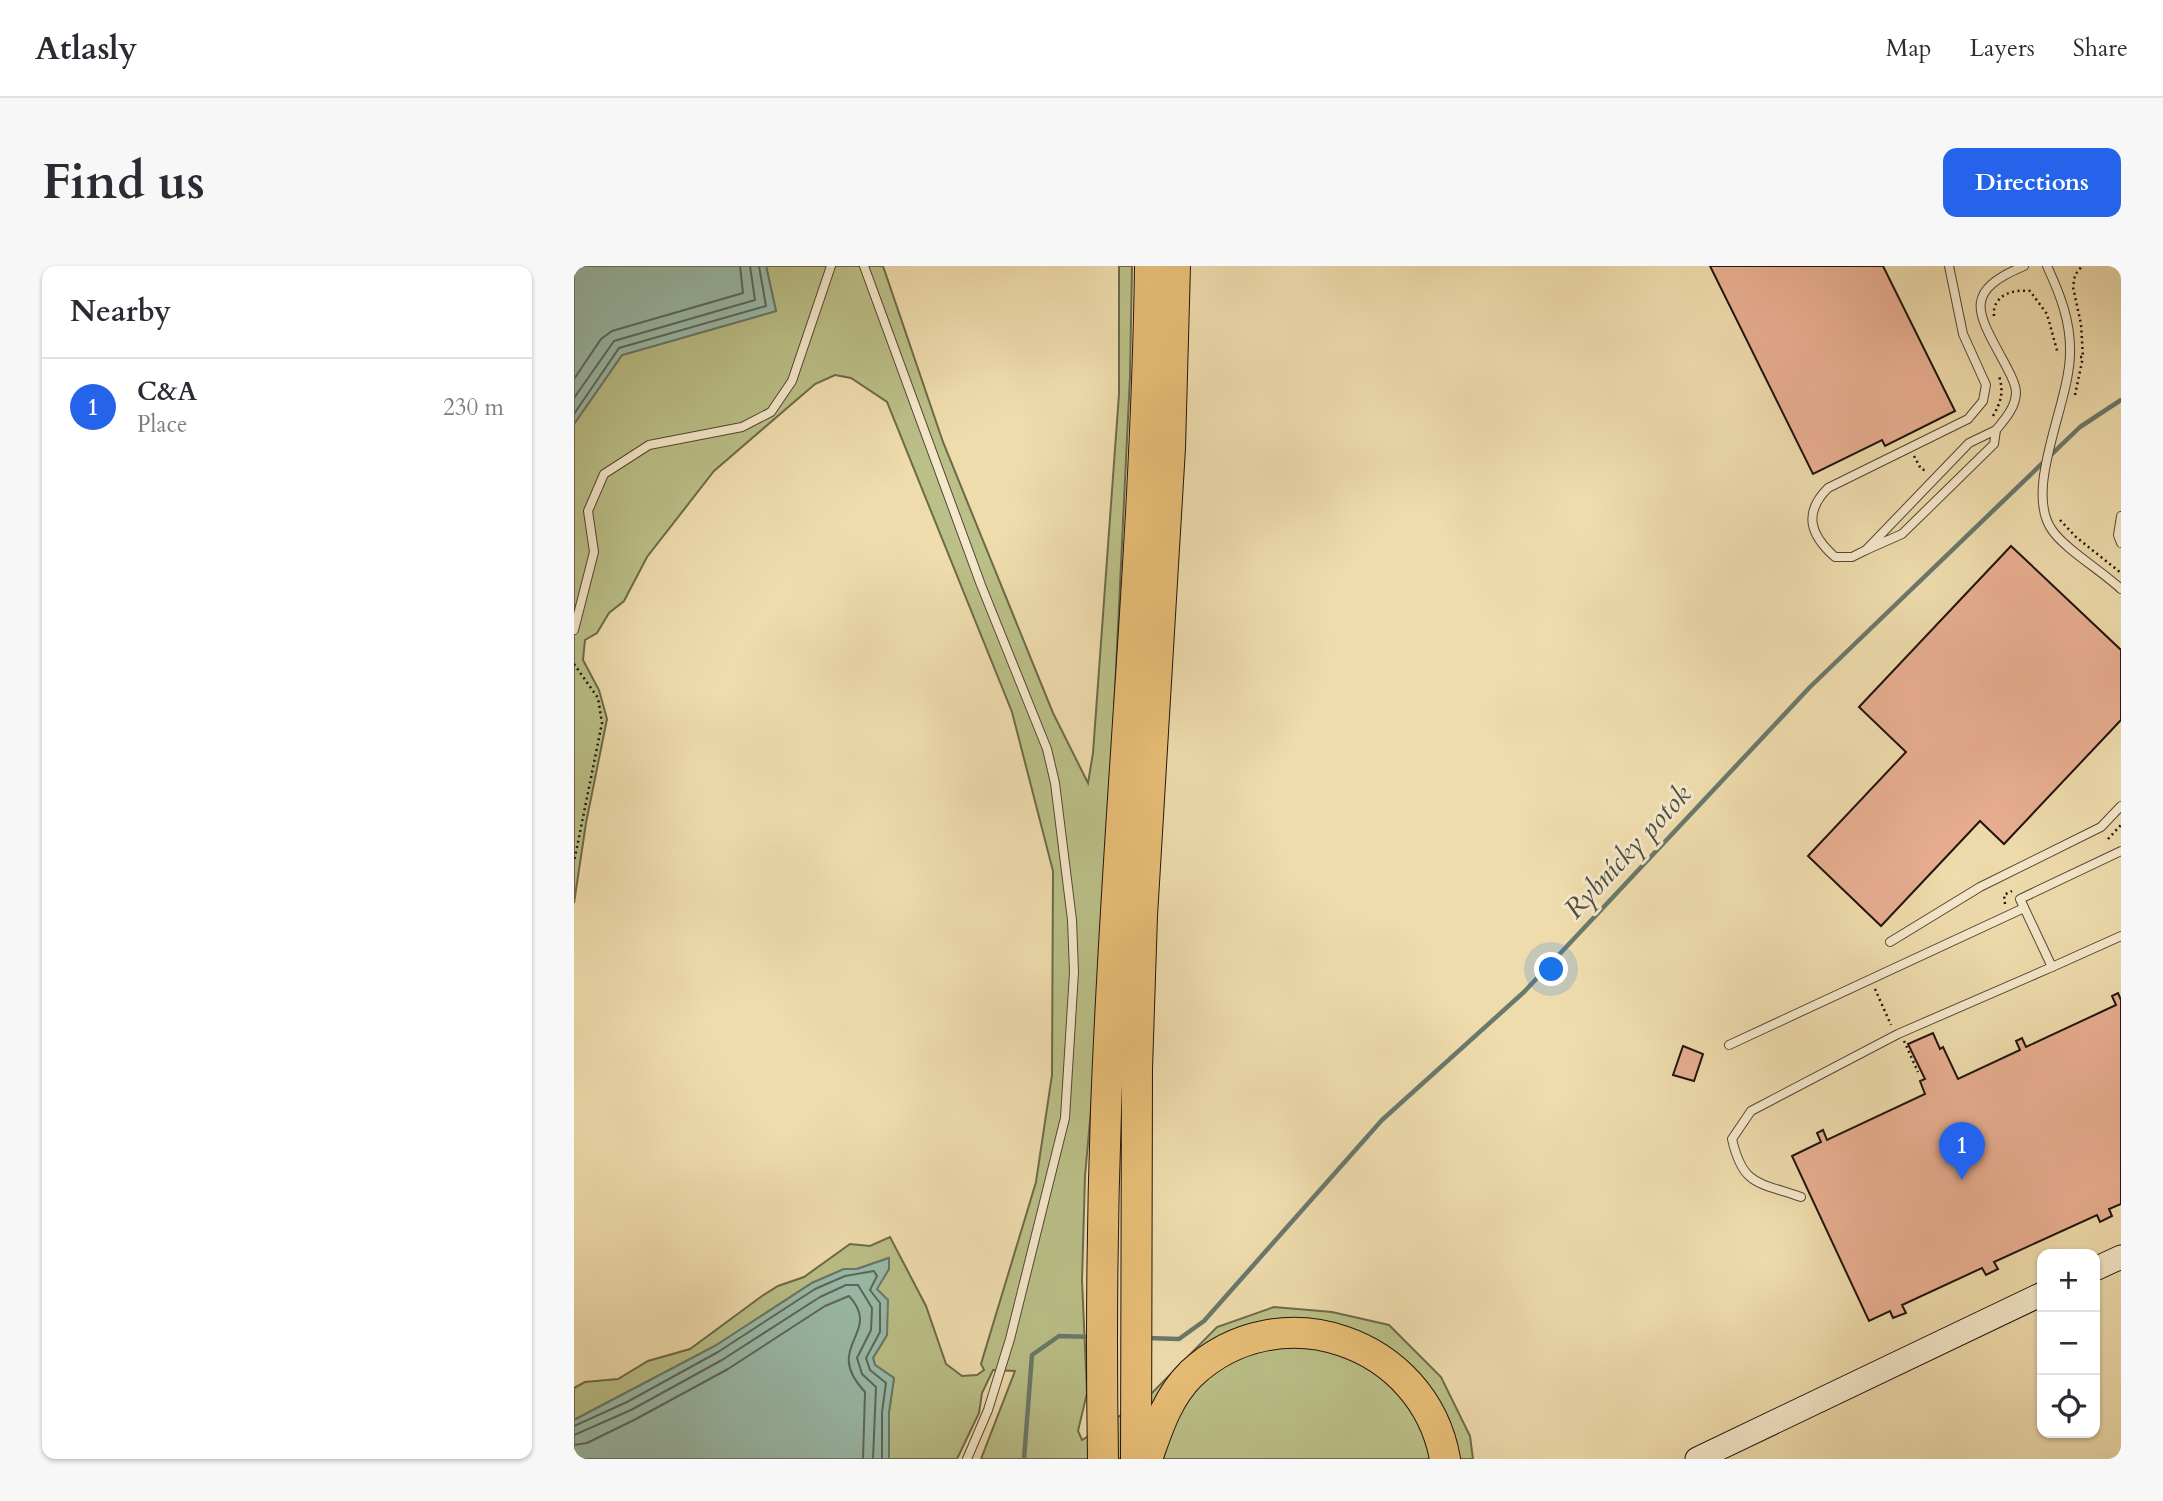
<!DOCTYPE html>
<meta charset="utf-8">
<style>
body{margin:0;font-family:Cardo,serif;background:#f7f7f7;color:#2b2b33}
.controls{position:absolute;right:21px;bottom:21px;display:grid;overflow:hidden;border-radius:14px;box-shadow:0 2px 5px #0004}
.controls button{width:63px;height:63px;display:grid;place-items:center;padding:0;border:0;border-bottom:2px solid #e1e1e2;background:#fff;color:#2b2b33;font:35px sans-serif}
.you{position:absolute;left:978px;top:704px;width:24px;height:24px;margin:-18px;border:5px solid #fff;border-radius:50%;background:#1a73e8;box-shadow:0 0 0 10px #1a73e833}
.badge{display:grid;place-items:center;width:46px;height:46px;border-radius:50%;background:#2563eb;color:#fff;font-size:23px;font-weight:700}
.pin{position:absolute;translate:-50% -58px;filter:drop-shadow(0 2px 4px #0008)}
.pin::after{content:'';position:absolute;top:37px;width:24px;height:21px;background:inherit;clip-path:polygon(0 0,100% 0,50% 100%)}
.list{margin:0;padding:0;list-style:none}
h2{display:flex;justify-content:space-between;align-items:center;height:91px;margin:0;padding:0 28px;font-size:30px}
h2 small{font-size:23px;font-weight:400;color:#7c7c81}
.list li{display:grid;grid-template-columns:46px 1fr auto;gap:21px;align-items:center;box-sizing:border-box;height:98px;padding:0 28px;border-top:2px solid #e1e1e2}
.list b{display:block;font-size:26px;white-space:nowrap}
.list p{margin:0;font-size:23px;white-space:nowrap;color:#7c7c81}
.list em{font-size:23px;font-style:normal;color:#7c7c81}
.icon{flex:none;width:38px;height:38px;fill:none;stroke:currentColor;stroke-width:2;stroke-linecap:round;stroke-linejoin:round}
.map{position:relative;flex:none;width:1547px;height:1193px;overflow:hidden;border-radius:14px}
header{display:flex;align-items:center;gap:42px;box-sizing:border-box;height:98px;padding:0 35px;background:#fff;border-bottom:2px solid #e1e1e2}
header strong{font-size:33px}
nav{display:flex;gap:38px;margin-inline-start:auto;font-size:24px}
.intro{display:flex;align-items:center;justify-content:space-between;box-sizing:border-box;height:168px;padding:0 42px}
h1{margin:0;font-size:49px}
.button{padding:18px 32px;border-radius:14px;background:#2563eb;color:#fff;font-size:24px;font-weight:700}
main{display:flex;gap:42px;padding:0 42px}
aside{flex:1;background:#fff;border-radius:14px;box-shadow:0 2px 5px #0004}
.map>svg:first-child{display:block}
</style>
<header>
<strong>Atlasly</strong>
<nav><a>Map</a><a>Layers</a><a>Share</a></nav>
</header>
<div class="intro"><h1>Find us</h1><a class="button">Directions</a></div>
<main>
<aside>
<h2>Nearby<small></small></h2>
<ul class="list">
<li><span class="badge">1</span><div><b>C&amp;A</b><p>Place</p></div><em>230 m</em></li>
</ul>
</aside>
<div class="map">
<svg width="1547" height="1193" viewBox="0 0 1547 1193">
<rect width="100%" height="100%" fill="#efdcad"/>
<filter id="stains"><feTurbulence type="fractalNoise" baseFrequency=".00286" numOctaves="4"/><feColorMatrix values="0 0 0 0 .2 0 0 0 0 .09 0 0 0 0 .02 0 0 0 .5 -.17"/></filter>
<radialGradient id="worn" r=".72"><stop offset=".6" stop-color="#630" stop-opacity="0"/><stop offset="1" stop-color="#630" stop-opacity=".3"/></radialGradient>
<polygon fill="#bbc088" stroke="#6d6a4a" stroke-width="2" points="192,0 309,0 369,176 479,447 514,517 519,487 545,128 545,0 558,0 556,110 537,508 522,788 511,910 508,1014 513,1127 504,1165 508,1174 572,1133 643,1061 700,1041 758,1046 815,1059 867,1111 896,1170 899,1193 407,1193 441,1105 419,1104 408,1127 405,1147 383,1193 315,1193 315,1146 320,1112 301,1099 299,1092 313,1069 302,1023 315,1003 314,992 283,1003 270,1003 238,1017 141,1080 0,1154 0,1122 11,1116 44,1113 74,1095 116,1083 188,1030 204,1020 230,1011 276,978 296,980 316,971 352,1040 372,1098 388,1110 403,1109 410,1104 407,1098 462,916 478,809 479,605 438,446 313,136 277,112 261,109 241,118 140,205 73,291 50,335 35,347 23,367 11,374 9,394 25,424 33,453 12,557 0,637 0,158 48,89 202,45"/>
<g fill="#9abcab" stroke="#69796c" stroke-width="2">
<polygon points="0,0 192,0 202,45 48,89 0,158"/>
<polygon points="315,992 315,1003 303,1023 314,1034 313,1069 299,1092 301,1099 320,1112 315,1146 315,1193 0,1193 0,1154 141,1080 238,1017 270,1003 283,1003"/>
</g>
<g fill="none" stroke-linecap="round" stroke-linejoin="round">
<g stroke="#5c685c" stroke-width="2">
<polyline points="0,113 27,73 38,65 169,27 166,0"/>
<polyline points="0,132 40,75 181,34 176,0"/>
<polyline points="0,148 45,82 192,40 185,0"/>
<polyline points="0,1160 53,1136 144,1086 241,1023 271,1010 300,1005 303,1010 296,1024 306,1037 306,1066 292,1092 296,1104 312,1117 308,1146 308,1193"/>
<polyline points="0,1169 57,1144 148,1094 246,1031 272,1019 284,1019 298,1042 297,1064 283,1092 288,1108 302,1121 299,1193"/>
<path d="M0 1179 13 1177 62 1153 154 1103 251 1040 275 1030C310 1068 247 1079 291 1126L289 1193"/>
</g>
<g stroke="#69796c" stroke-width="4.5">
<polyline points="573,1072 605,1073 630,1055 808,854 950,726 1236,421 1506,161 1547,134"/>
<polyline points="450,1193 458,1089 485,1070 519,1071"/>
</g>
</g>
<g fill="#e9af92" stroke="#1f140d" stroke-width="2">
<polygon points="1136,0 1309,0 1381,145 1311,180 1308,174 1239,208"/>
<polygon points="1437,280 1547,384 1547,454 1430,578 1406,555 1307,660 1234,590 1332,486 1285,441"/>
<polygon points="1544,727 1547,734 1547,938 1535,943 1538,950 1526,956 1523,949 1420,996 1424,1003 1412,1009 1408,1002 1328,1039 1332,1047 1319,1052 1316,1045 1295,1055 1218,890 1247,876 1243,867 1249,864 1253,874 1351,828 1346,815 1351,813 1334,778 1359,767 1366,783 1369,781 1384,813 1446,784 1442,775 1448,772 1452,781 1542,739 1538,730"/>
<polygon points="1109,780 1129,788 1120,815 1099,809"/>
</g>
<g fill="none" stroke-linecap="round" stroke-linejoin="round">
<defs>
<g id="service">
<polyline points="290,0 407,319 473,483 481,517 498,654 500,706 491,852 436,1073 414,1144 393,1193"/>
<path d="M1473 0C1486 28 1497 56 1496 87 1496 137 1449 223 1478 264 1491 283 1528 305 1547 323"/>
<polygon points="1422,164 1420,178 1328,268 1292,284 1395,177"/>
<path d="M1422 164C1431 153 1442 141 1442 126 1442 117 1434 104 1430 96 1403 46 1388 26 1450 0"/>
<polyline points="1547,250 1544,269 1547,277"/>
<path d="M1292 284 1278 291H1261C1236 269 1229 247 1254 222L1394 153 1409 135 1412 119 1389 68 1375 0"/>
<polyline points="0,364 20,286 14,245 30,208 75,179 168,161 197,146 218,115 257,0"/>
<polyline points="1316,676 1406,621 1527,561 1547,540"/>
<polyline points="1478,701 1547,670"/>
<polyline points="1155,779 1450,642"/>
<path d="M1227 931C1185 916 1169 921 1158 873L1177 845 1324 768 1478 701 1446 633 1547 585"/>
</g>
<g id="secondary">
<polyline points="1521,1003 1547,991"/>
<polyline points="1123,1193 1468,1028"/>
</g>
<g id="motorway">
<path d="M529 1193C527 1077 528 961 532 845 542 563 572 282 576 0"/>
<polyline points="562,1193 563,803 568,650 596,182 601,0"/>
<path d="M573 1193C584 1162 593 1132 617 1108 705 1025 850 1075 871 1193"/>
</g>
</defs>
<use href="#service" stroke="#534635" stroke-width="10"/>
<use href="#secondary" stroke="#1f140d" stroke-width="25"/>
<use href="#motorway" stroke="#1f140d" stroke-width="32"/>
<g stroke="#1f140d" stroke-width="2.5" stroke-dasharray="2 3.5" stroke-linecap="butt">
<path d="M1420 50C1418 29 1439 23 1456 25L1473 48 1484 88"/>
<polyline points="1506,91 1509,91 1507,58 1499,21 1501,9 1508,0"/>
<polyline points="1501,129 1509,91"/>
<path d="M1419 150C1427 136 1430 126 1425 110"/>
<polyline points="1340,190 1347,203 1353,205"/>
<polyline points="1486,254 1502,271 1547,307"/>
<polyline points="0,398 24,432 28,457 0,596"/>
<polyline points="1534,573 1547,559"/>
<polyline points="1431,638 1430,629 1438,625"/>
<polyline points="1301,723 1317,759"/>
<polyline points="1330,775 1344,806"/>
</g>
<use href="#service" stroke="#f5e8ca" stroke-width="8"/>
<use href="#secondary" stroke="#f5e8ca" stroke-width="23"/>
<use href="#motorway" stroke="#e8be76" stroke-width="30"/>
</g>
<g text-anchor="middle" stroke-width="6" stroke-linejoin="round" paint-order="stroke">
<g font-size="28" font-style="italic" fill="#4a4f44" stroke="#f5e8ca">
<text transform="translate(1053 585) rotate(-47)" y="10">Rybnícky potok</text>
</g>
</g>
<rect width="100%" height="100%" filter="url(#stains)"/>
<rect width="100%" height="100%" fill="url(#worn)"/>
</svg>
<div class="controls">
<button>+</button>
<button>−</button>
<button><svg class="icon" aria-label="locate" viewBox="0 0 24 24"><circle cx="12" cy="12" r="6"/><path d="M12 2v4M12 18v4M2 12h4M18 12h4"/></svg></button>
</div>
<div class="you"></div>
<div class="pin badge" style="left:1388px;top:914px">1</div>
</div>
</main>
